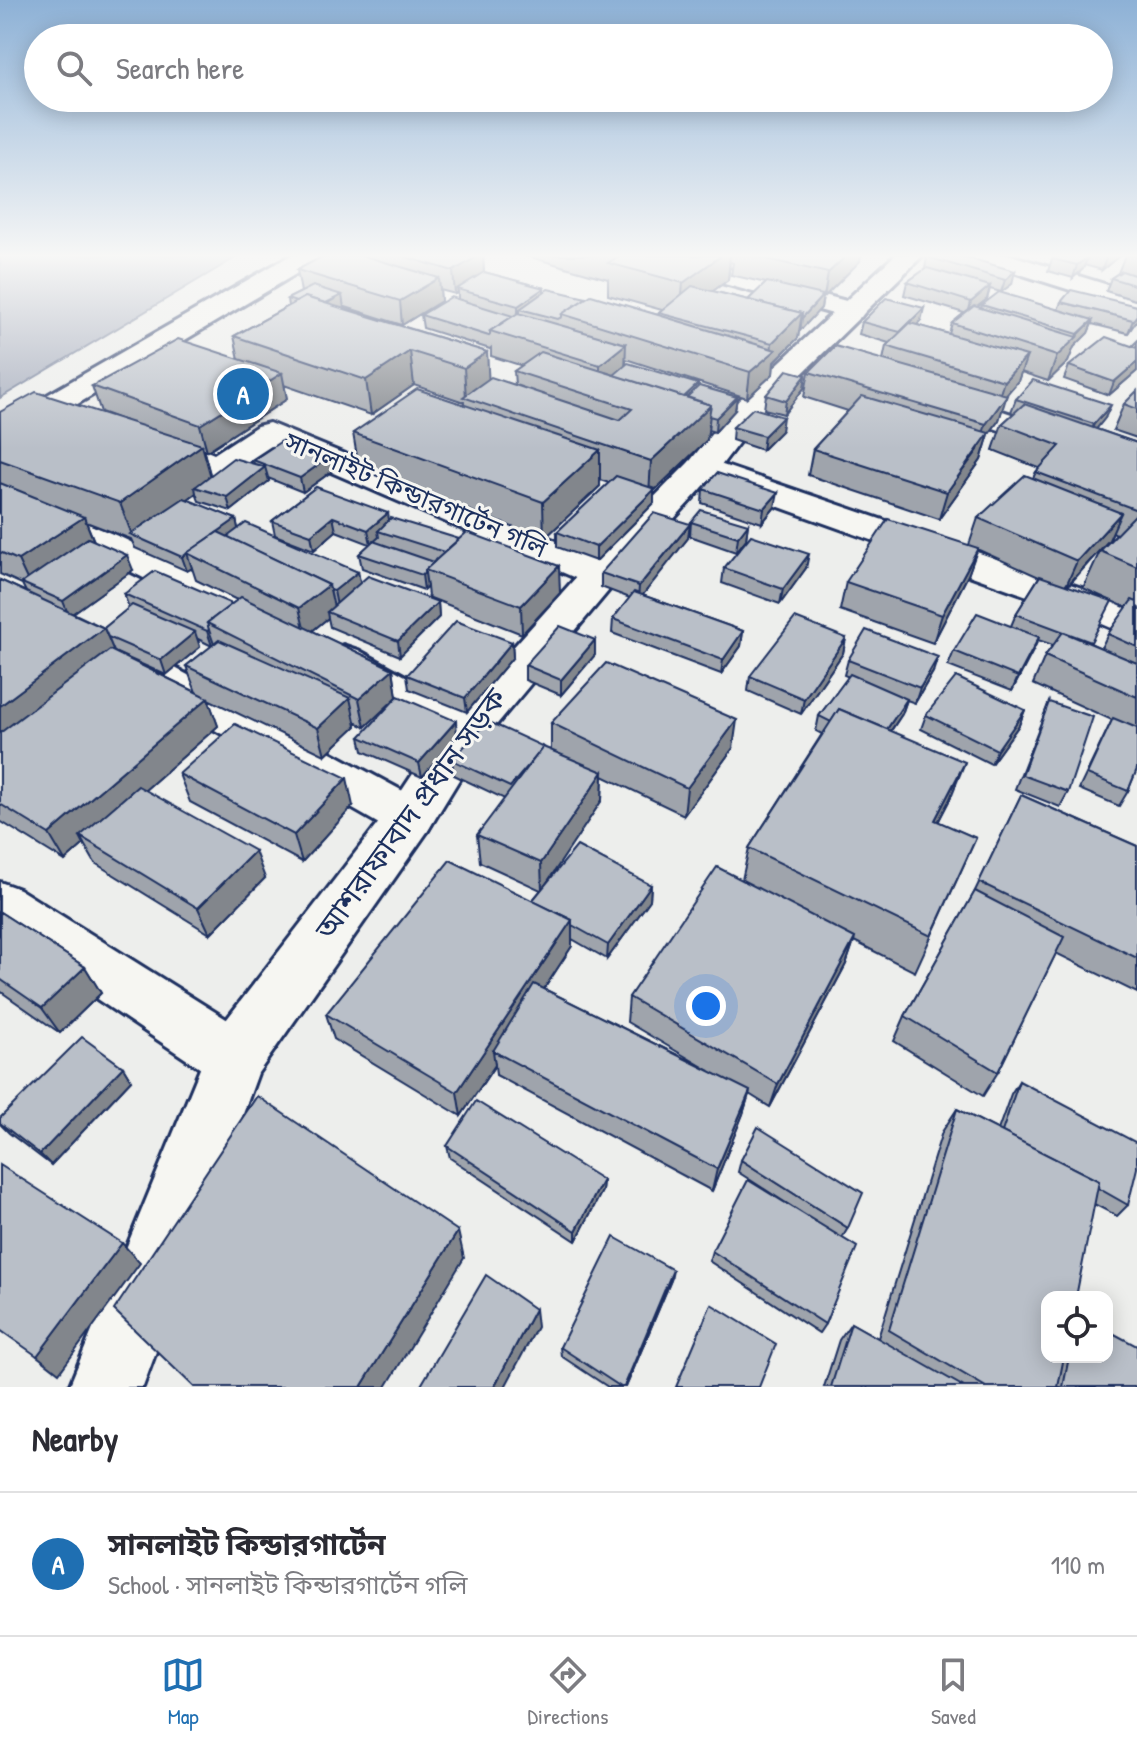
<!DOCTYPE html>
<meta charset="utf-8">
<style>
body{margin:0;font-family:"Patrick Hand","Noto Sans Bengali",sans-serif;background:#f7f7f7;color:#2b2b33}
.controls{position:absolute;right:24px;bottom:24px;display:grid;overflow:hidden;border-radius:16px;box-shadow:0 4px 20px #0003}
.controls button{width:72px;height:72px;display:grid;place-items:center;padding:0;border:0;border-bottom:2px solid #e1e1e2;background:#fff;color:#2b2b33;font:40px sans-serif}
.you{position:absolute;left:706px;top:1006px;width:28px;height:28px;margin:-20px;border:6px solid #fff;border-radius:50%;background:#1a73e8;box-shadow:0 0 0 12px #1a73e833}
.badge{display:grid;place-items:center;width:52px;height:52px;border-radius:50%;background:#1f6fb2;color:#fff;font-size:26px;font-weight:700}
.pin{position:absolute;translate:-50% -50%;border:4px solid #fff;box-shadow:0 2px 8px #0006}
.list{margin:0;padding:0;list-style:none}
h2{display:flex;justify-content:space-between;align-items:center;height:104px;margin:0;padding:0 32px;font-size:34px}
h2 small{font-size:26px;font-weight:400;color:#7c7c81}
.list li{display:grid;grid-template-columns:52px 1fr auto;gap:24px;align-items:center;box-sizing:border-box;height:144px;padding:0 32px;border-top:2px solid #e1e1e2}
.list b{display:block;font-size:30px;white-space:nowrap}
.list p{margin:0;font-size:26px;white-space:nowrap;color:#7c7c81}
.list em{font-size:26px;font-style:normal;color:#7c7c81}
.icon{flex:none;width:44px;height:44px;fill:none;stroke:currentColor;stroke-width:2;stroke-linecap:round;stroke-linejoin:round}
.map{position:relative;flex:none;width:1137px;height:1387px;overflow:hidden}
.search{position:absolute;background:#fff;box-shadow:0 4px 20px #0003;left:24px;right:24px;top:24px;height:88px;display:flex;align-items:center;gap:20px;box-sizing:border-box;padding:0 28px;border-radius:44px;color:#7c7c81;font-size:30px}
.sheet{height:248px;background:#fff}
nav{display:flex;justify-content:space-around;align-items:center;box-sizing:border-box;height:112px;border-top:2px solid #e1e1e2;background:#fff;font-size:22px;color:#7c7c81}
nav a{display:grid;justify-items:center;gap:4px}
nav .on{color:#1f6fb2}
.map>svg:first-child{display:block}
</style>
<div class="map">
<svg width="1137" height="1387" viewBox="0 0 1137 1387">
<rect width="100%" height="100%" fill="#edeeec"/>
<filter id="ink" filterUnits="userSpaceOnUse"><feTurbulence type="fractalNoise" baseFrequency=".0125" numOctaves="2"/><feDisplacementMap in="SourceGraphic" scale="16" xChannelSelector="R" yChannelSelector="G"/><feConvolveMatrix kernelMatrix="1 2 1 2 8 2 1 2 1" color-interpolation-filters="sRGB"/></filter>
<g filter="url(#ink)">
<polygon fill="#a5acbc" stroke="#6e7a96" stroke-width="2" points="0,255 240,255 0,398"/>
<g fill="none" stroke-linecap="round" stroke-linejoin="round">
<defs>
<g id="minor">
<polygon points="291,255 345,255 511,314 515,320 511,326 501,328 491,326 316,262 12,443 0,446 0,422"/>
<polygon points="634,255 677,255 861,305 865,311 861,317 851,319 638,260"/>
<polygon points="971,255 1011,255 1137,294 1137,311 975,260"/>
<polygon points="943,391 1137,456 1137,477 932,407 927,400 932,393"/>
<polygon points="269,423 615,565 620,574 615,583 601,586 587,583 271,446 228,474 216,477 140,447 135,440 140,433 152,430 164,433 214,454 257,426"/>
<polygon points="702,458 1114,599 1137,609 1137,639 1086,617 690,475 685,468 690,461"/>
<polygon points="0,488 120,537 277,611 283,621 277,631 263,634 249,631 94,553 0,512"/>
<polygon points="343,645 358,650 482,718 489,730 482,742 466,747 450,742 328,670 322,660 328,650"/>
<polygon points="160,664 175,668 427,804 435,818 427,832 410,838 393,832 145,690 138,679 145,668"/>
<polygon points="0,882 19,889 255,1037 264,1057 255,1077 234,1085 213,1077 0,934"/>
</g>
<polygon id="tertiary" points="895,255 923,255 759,416 714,475 615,583 482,742 427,832 258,1073 143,1387 69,1387 213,1037 393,804 450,718 587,565 690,461 737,402"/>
</defs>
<use href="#minor" stroke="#1b2f5e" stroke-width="6"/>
<use href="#tertiary" stroke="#1b2f5e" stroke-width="6"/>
<use href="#minor" fill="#f6f6f2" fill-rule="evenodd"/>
<use href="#tertiary" fill="#f6f6f2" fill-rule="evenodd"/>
</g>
<g fill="#9fa4ac" stroke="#1b2f5e" stroke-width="2" fill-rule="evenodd">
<path d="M325 255H483L484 272 544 288V292L586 298 659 315V313L662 310 608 295V279L523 255H862L860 256V261L824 297 823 296 821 308 799 331 798 338 774 362 773 374 747 398 626 359V366L698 384V386L737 397 735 410 715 432 708 430 707 440 654 491V503L596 561 557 547V532L609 483 600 480V486L544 539 359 469 353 433 464 405V402L414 385 371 415 284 385 287 399 207 451 203 449 210 475 254 464 253 460 332 455 335 469 303 492 268 478 269 481 231 511 199 501 196 493 187 500 236 519 238 529 358 572 360 583 438 602 439 617 400 656 330 627 328 618 312 631 393 669 397 697 365 727 355 722 356 726 325 755 208 699 218 726 145 790 265 878 210 934 95 863 84 844 65 861 0 821V580L26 592 22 584 0 574V412L126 421 101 412 92 386 239 359 234 336 288 306 287 299 301 292 297 270ZM730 262 733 263 731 275 766 283 748 300 713 291 728 280ZM440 290 455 294 458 292V300L421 315 423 328 490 349 491 348V356L523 366 514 371 515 385 488 379 487 352 343 308V306L402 325 441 301ZM86 522 131 539 135 548 187 571 192 568 196 580 237 600 232 604 124 594 129 608 104 628 73 613 133 570 94 541ZM198 639 212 646 186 666 196 692 114 652 166 675 200 647Z"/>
<polygon points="958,255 1012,284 1001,292 990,289 987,299 977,307 981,308 982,305 1058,310 1061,302 1137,320 1128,333 1092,324 1088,333 1074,347 1068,362 1048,381 1021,372 1018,381 1006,395 999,420 989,434 981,460 939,519 808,475 813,449 848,411 804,397 809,372 883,360 886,346 889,343 859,334 862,322 921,321 917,325 949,334 952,323 964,313 904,295 907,282 925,269 927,257"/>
<polygon points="1056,255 1120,255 1102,270 1084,265 1083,269 1073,278 1048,271 1052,259"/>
<polygon points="1125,255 1137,255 1137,298 1135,300 1106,291 1111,278 1118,273"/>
<polygon points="1137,341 1137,371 1109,395 1064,379 1069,366 1132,346"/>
<polygon points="806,375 804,388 784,414 764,409 766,395"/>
<polygon points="1137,391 1137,438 1113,430 1124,404"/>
<path d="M1016 399 1105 418 1096 429 1137 443V769L1128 791 1119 806 1079 789 1112 720 1033 684 1045 656 1053 645 1038 640 1012 691 948 666 954 651 1011 626 1016 614 1039 577 977 549 968 575 933 643 840 610 846 582 969 545 978 518 1033 478 1036 472 1039 468 993 450 1002 424 1014 413 1011 412ZM1113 532 1116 534 1100 551 1083 588 1127 608 1108 634 1101 648 1090 643 1068 586 1109 540Z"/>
<polygon points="733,427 781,431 762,450 732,440"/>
<polygon points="316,487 389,520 560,593 522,634 428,597 427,587 424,590 362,568 359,554 370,544 336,531 314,550 275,535 272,521"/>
<polygon points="703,489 775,507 762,523 702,503"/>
<polygon points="691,522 748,524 746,539 736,552 690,536"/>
<polygon points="690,524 688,538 642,595 743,631 741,646 721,674 612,633 613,619 630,598 601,587 601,573"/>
<polygon points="724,568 806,568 780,604 722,583"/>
<polygon points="846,638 843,653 801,714 748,691 750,676"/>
<polygon points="595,640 595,655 561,695 525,680 525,665"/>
<polygon points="512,642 513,657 467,712 409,689 407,675"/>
<polygon points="848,660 933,672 915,703 907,700 902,714 891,731 950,799 938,822 976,838 915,972 854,941 846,964 770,1107 749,1094 743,1114 712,1191 496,1075 495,1065 461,1116 334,1039 326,1014 532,901 541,890 480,862 477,835 505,799 454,775 452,760 544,748 551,750 551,723 733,748 684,815 603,776 602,800 544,886 651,885 650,900 607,959 572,939 572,946 544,989 710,1071 627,1022 629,997 742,880 749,848 822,734 816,731 819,716 849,677 844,675"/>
<polygon points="1049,702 1068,792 1060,807 1015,789"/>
<polygon points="1025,710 1019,725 991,764 921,729 926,715"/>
<polygon points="457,736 422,777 363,751 360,737"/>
<polygon points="179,774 353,806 302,862 190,802"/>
<polygon points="1021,795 1137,846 1137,993 1056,953 998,1072 983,1096 894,1041 905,1016 974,893"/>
<polygon points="0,912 85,967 101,993 60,1033 0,991"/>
<polygon points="123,1067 131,1080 51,1165 9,1133 0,1124"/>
<polygon points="1019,1081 1128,1205 1117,1216 1094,1204 1047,1357 1107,1357 1137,1387 824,1387 839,1340 851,1323 878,1338 942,1132 957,1109 998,1130 1011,1094"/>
<polygon points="447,1146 603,1180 602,1191 576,1241 450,1158"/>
<polygon points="741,1160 848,1228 842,1238 825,1324 819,1333 709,1261 712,1251 800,1212 738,1172"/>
<polygon points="671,1280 626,1387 608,1387 561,1356 560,1347"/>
</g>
<g fill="#82868c" stroke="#1b2f5e" stroke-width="2">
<polygon points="480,255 483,255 484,277 457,289 458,292 455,294 453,271"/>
<polygon points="722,255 730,255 728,280 680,315 683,283"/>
<polygon points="847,255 861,255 860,261 824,297 828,273"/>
<polygon points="1109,255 1120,255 1102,270 1106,258"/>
<polygon points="1088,257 1083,269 1073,278 1077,265"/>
<polygon points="1015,271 1012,284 1001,292 1005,280"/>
<polygon points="439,278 441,301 402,325 400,301"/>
<polygon points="990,286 987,299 968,314 971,302"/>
<polygon points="544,288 544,300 520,309 520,317 518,318 518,306"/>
<polygon points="342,295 344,308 318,321 316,309"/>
<polygon points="823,295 821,308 800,331 802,318"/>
<polygon points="924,308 921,321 897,345 900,332"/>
<polygon points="802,313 798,338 774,362 773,374 747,398 750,372 771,354 772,343"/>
<polygon points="1137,315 1137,320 1128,333 1133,320"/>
<polygon points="1093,320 1088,333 1074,347 1068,362 1048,381 1057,356"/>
<polygon points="626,344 625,369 600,390 600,365"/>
<polygon points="410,351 414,385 371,415 366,380"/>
<polygon points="487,352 489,386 466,398 464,368"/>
<polygon points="1027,356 1018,381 996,406 1004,381"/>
<polygon points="1137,362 1137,371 1109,395 1114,382"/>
<polygon points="282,373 287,399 207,451 200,425"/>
<polygon points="806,375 804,388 784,414 786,401"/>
<polygon points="1007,395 999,420 989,434 981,460 939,519 947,492 978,450 986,424"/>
<polygon points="737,397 735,410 715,432 716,418"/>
<polygon points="711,405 707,440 654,491 654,503 596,561 596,547 649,495 651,461"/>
<polygon points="1111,405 1105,418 1089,438 1094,424"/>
<polygon points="783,417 781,431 762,450 764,436"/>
<polygon points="202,445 212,481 195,487 196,493 137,537 132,535 120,503"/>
<polygon points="600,450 600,486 544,539 543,502"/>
<polygon points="332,455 335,469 303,492 300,478"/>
<polygon points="265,467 269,481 231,511 227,497"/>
<polygon points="778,493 775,507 762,523 764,509"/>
<polygon points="388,513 390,527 378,531 379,537 371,544 368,530"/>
<polygon points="1121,513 1109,540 1065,588 1077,561"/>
<polygon points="84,517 95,544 31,588 18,560"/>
<polygon points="333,517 336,531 314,550 311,535"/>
<polygon points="236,519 239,533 188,553"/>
<polygon points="690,524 688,538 638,601 639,586"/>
<polygon points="748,524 746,539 736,552 738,537"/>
<polygon points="978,548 968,575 933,643 942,615"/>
<polygon points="187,553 192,568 187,571 182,557"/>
<polygon points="809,554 806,568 780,604 783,589"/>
<polygon points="127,555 133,570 69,616 63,601"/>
<polygon points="559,566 560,593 522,634 521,606"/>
<polygon points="358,572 361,586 337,606 334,591"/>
<polygon points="425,573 427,587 424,590 422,575"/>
<polygon points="329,585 335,612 327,612 328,618 306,636 299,608"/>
<polygon points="438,602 439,617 400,656 398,641"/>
<polygon points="104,628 120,666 0,760 0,706"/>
<polygon points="209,630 214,644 212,646 207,631"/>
<polygon points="743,631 741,646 721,674 723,660"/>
<polygon points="195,632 200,647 166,675 161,660"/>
<polygon points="1039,637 1033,651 1012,691 1018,677"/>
<polygon points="846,638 843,653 801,714 804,699"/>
<polygon points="595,640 595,655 561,695 561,680"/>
<polygon points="512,642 513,657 467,712 465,698"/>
<polygon points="938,657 933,672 915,703 920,688"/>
<polygon points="393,669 397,697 365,727 359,699"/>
<polygon points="208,698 218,726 87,841 80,836 84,844 65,861 49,834"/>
<polygon points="350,698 356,726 325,755 318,728"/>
<polygon points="907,699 902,714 873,757 878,743"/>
<polygon points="1025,710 1019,725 991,764 997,750"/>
<polygon points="737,720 733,748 684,815 687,788"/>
<polygon points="456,721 457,736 422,777 419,763"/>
<polygon points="965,762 950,799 920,857 935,820"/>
<polygon points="603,772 602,800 542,890 541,863"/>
<polygon points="347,778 353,806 302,862 294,835"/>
<polygon points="255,851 265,878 210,934 198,908"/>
<polygon points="651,885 650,900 607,959 608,945"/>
<polygon points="572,920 572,946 501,1055 493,1051 495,1065 461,1116 457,1092"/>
<polygon points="855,938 846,964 770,1107 778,1084"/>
<polygon points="85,967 101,993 60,1033 42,1008"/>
<polygon points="123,1067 131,1080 51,1165 40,1154"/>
<polygon points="750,1091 743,1114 712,1191 717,1169"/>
<polygon points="603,1180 602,1191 576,1241 576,1231"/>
<polygon points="458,1231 464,1258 386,1387 361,1387"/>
<polygon points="122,1243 140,1263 59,1373 37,1356"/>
<polygon points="673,1270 671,1280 626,1387 624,1387"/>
<polygon points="535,1309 537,1327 505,1387 494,1387"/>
</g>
<g fill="#b9bfc8" stroke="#1b2f5e" stroke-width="2">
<polygon points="325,255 361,255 439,278 400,301 297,270"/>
<polygon points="399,255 480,255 453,271"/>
<polygon points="621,255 722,255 683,283 608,263"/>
<polygon points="749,255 847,255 828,273"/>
<polygon points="930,255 958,255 1015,271 1005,280 927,257"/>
<polygon points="1056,255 1082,255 1088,257 1077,265 1052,259"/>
<polygon points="927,268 990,286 971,302 907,282"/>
<polygon points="1122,271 1137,276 1137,286 1111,278"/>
<polygon points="484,272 544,288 518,306 457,289"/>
<polygon points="767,282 823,295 802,318 802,313 748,300"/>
<polygon points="313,286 342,295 326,303 305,297 296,302 287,299"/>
<polygon points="692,286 802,313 772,343 659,313"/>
<polygon points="548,289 586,298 562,314 562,317 558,319 520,309"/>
<polygon points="1071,290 1137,306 1137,315 1133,320 1061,302"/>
<polygon points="999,292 1093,320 1078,334 982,305"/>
<polygon points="591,295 776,350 750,372 562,314"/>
<polygon points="305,297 487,352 464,368 410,351 366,380 234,336"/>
<polygon points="451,297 513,316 490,331 490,335 489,336 421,315"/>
<polygon points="886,298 924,308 900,332 862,322"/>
<polygon points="974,306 1077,337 1057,356 952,323"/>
<polygon points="518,313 626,344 600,365 490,331"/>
<polygon points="910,323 1027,356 1004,381 886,346"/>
<polygon points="1106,337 1137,348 1137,362 1114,382 1069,366"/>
<polygon points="178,339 282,373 200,425 92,386"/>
<polygon points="835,346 1007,395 986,424 809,372"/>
<polygon points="541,352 711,405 651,461 463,397 491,377 620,420 632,409 514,371"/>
<polygon points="628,363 698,384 684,397 614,375"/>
<polygon points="787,370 806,375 786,401 766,395"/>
<polygon points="1033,380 1111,405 1094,424 1016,399"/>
<polygon points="699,386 737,397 716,418 709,416 711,405 687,397"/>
<polygon points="417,389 600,450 543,502 353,433"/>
<polygon points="1137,391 1137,409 1124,404"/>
<polygon points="36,392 202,445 120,503 0,460 0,412"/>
<polygon points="862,396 989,433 947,492 813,449"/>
<polygon points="1024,404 1137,443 1137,510 1036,472 1060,446 1002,424"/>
<polygon points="753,408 783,417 764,436 733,427"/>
<polygon points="286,438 332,455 300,478 253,460"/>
<polygon points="233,458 265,467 227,497 195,487"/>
<polygon points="717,473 778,493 764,509 703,489"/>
<polygon points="1025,475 1121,513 1077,561 978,518"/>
<polygon points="616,476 655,489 596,547 557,532"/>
<polygon points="0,483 84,517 18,560 0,552"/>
<polygon points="316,487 388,513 368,530 333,517 311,535 272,521"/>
<polygon points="184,498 236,519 182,557 130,534"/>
<polygon points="701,510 748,524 738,537 691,522"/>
<polygon points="654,513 690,524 639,586 601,573"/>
<polygon points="1137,513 1137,567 1100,551"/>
<polygon points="391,518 459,539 444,552 378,531"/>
<polygon points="888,519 978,548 942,615 846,582"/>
<polygon points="246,523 358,572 334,591 330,590 329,585 227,537"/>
<polygon points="218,532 329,585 299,608 187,553"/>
<polygon points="467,532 559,566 521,606 425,570"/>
<polygon points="751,535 809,554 783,589 724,568"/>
<polygon points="88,538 127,555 63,601 22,583"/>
<polygon points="373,541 434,562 425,570 425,573 422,575 359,554"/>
<polygon points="155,571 232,604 207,623 209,630 207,631 124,594"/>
<polygon points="368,576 438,602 398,641 327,612"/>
<polygon points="1040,576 1112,601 1091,642 1016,614"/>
<polygon points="0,580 104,628 0,706"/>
<polygon points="634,592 743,631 723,660 613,619"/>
<polygon points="241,597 393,669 359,699 207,623"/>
<polygon points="1132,600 1137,602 1137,647 1108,634"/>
<polygon points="132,605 195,632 161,660 108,637 104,628"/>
<polygon points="977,613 1039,637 1018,677 954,651"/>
<polygon points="795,618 846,638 804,699 750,676"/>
<polygon points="456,621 512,642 465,698 407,675"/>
<polygon points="560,626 595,640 561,680 525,665"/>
<polygon points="866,630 938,657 920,688 848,660"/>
<polygon points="1063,632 1137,663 1137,697 1045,656"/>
<polygon points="219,640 350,698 318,728 186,666"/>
<polygon points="110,650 208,698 49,834 0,804 0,733"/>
<polygon points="606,663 737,720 687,788 551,723"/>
<polygon points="850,674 907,699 887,729 839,709 831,722 819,716"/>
<polygon points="956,677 1025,710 997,750 926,715"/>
<polygon points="398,696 456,721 419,763 360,737"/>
<polygon points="1049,702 1093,717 1068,792 1022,775"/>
<polygon points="839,709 965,762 935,820 976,838 931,936 749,848"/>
<polygon points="1113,718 1137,728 1137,769 1128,791 1087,774"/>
<polygon points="487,721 544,747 510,787 452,760"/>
<polygon points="235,724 347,778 294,835 179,774"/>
<polygon points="543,747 603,772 541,863 477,835"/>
<polygon points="138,786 255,851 198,908 80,836"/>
<polygon points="1021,795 1137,846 1137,958 979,882"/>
<polygon points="577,846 651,885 608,945 572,925 572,920 532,901"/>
<polygon points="450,860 572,920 457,1092 326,1014"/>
<polygon points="717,867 855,938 778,1084 629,997"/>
<polygon points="975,891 1064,937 998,1072 905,1016"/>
<polygon points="0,912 85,967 42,1008 0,979"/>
<polygon points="534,984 750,1091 717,1169 493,1051"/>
<polygon points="82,1037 123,1067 40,1154 0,1123 0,1118"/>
<polygon points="1019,1081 1137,1143 1137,1168 1128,1205 1098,1188 1099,1181 1002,1132"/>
<polygon points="257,1096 458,1231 361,1387 194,1387 114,1310"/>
<polygon points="476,1101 603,1180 576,1231 447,1146"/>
<polygon points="957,1109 1099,1181 1076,1297 1047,1297 1047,1357 1064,1357 1058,1387 986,1387 889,1330"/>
<polygon points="758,1127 863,1193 848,1228 741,1160"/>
<polygon points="0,1165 122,1243 37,1356 0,1330"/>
<polygon points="748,1180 857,1247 825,1324 712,1251"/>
<polygon points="614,1237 673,1270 624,1387 621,1387 560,1347"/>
<polygon points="486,1275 535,1309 494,1387 420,1387"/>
<polygon points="711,1304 776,1344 759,1387 676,1387"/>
<polygon points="851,1323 964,1387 831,1387"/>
<polygon points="1107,1330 1137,1346 1137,1387 1063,1387 1069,1357 1107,1357"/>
</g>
</g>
<linearGradient id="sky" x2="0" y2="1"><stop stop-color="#8db1d6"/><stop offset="0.57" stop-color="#f7f7f6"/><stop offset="1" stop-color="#f7f7f6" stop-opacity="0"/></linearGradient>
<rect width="1137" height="449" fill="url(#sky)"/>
<g text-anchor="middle" stroke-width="6" stroke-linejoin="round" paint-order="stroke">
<g font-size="26" fill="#1b2f5e" stroke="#f6f6f2">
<text transform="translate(416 495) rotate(23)" y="9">সানলাইট কিন্ডারগার্টেন গলি</text>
</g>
<g font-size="30" fill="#1b2f5e" stroke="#f6f6f2">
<text transform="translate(411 814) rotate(-54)" y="10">আশরাফাবাদ প্রধান সড়ক</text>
</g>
</g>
</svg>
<div class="controls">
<button><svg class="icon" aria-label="locate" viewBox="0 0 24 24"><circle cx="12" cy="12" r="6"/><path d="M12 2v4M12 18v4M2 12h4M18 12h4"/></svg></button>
</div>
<div class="you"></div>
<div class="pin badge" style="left:243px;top:394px">A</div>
<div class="search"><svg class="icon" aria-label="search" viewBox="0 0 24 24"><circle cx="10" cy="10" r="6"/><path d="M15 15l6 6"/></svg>Search here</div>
</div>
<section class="sheet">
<h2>Nearby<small></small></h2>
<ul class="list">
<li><span class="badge">A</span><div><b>সানলাইট কিন্ডারগার্টেন</b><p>School · সানলাইট কিন্ডারগার্টেন গলি</p></div><em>110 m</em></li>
</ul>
</section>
<nav>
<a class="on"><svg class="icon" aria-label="map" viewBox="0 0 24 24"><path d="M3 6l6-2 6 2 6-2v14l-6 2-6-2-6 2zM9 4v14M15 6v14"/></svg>Map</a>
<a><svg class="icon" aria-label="directions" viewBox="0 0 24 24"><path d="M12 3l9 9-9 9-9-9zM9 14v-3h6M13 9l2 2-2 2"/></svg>Directions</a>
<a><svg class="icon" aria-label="saved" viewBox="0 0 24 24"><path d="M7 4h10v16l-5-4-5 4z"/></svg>Saved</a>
</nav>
